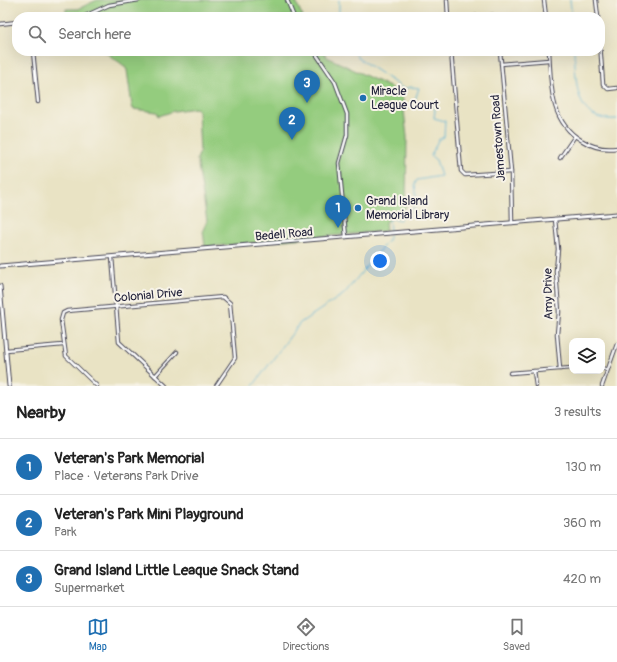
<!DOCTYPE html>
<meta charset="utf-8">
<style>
body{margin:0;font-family:Pangolin,sans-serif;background:#f2f2f2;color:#222}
.controls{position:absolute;right:12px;bottom:12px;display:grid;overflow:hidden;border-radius:8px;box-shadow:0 4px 16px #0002}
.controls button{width:36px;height:36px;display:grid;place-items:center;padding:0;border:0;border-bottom:1px solid #e0e0e0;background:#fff;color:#222;font:20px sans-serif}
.you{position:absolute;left:380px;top:261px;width:14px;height:14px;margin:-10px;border:3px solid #fff;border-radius:50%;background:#1a73e8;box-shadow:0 0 0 6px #1a73e833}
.badge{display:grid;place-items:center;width:26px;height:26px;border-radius:50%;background:#1f6fb2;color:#fff;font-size:13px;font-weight:700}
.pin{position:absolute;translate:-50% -33px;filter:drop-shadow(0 1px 2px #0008)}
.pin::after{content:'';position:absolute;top:21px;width:14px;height:12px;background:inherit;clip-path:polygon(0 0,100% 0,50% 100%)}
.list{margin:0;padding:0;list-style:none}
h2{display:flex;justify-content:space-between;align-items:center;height:52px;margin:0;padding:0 16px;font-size:17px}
h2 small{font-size:13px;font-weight:400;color:#767676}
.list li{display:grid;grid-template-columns:26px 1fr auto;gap:12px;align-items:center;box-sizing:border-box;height:56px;padding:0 16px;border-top:1px solid #e0e0e0}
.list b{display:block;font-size:15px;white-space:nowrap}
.list p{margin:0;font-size:13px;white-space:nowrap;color:#767676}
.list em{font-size:13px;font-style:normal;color:#767676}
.icon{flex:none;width:22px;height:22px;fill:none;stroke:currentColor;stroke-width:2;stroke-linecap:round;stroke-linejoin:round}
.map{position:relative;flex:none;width:617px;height:386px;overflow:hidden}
.search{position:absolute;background:#fff;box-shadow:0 4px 16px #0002;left:12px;right:12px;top:12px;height:44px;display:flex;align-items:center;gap:10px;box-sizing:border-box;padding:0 14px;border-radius:16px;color:#767676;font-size:15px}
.sheet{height:220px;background:#fff}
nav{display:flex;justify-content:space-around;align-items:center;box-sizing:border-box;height:56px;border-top:1px solid #e0e0e0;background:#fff;font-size:11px;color:#767676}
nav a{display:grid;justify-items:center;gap:2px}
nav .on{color:#1f6fb2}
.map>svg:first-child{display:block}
</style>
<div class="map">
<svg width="617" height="386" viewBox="0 0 617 386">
<rect width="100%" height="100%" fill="#f7f3e8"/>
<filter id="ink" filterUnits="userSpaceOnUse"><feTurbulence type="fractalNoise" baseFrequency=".025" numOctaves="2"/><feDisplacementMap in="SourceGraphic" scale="8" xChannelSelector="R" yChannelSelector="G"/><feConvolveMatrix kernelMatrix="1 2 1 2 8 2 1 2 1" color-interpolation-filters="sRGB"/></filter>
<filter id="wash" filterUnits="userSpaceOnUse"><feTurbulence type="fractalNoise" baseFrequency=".012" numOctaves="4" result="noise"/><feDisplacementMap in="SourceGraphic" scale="16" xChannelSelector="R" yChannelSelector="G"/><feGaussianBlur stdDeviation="0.9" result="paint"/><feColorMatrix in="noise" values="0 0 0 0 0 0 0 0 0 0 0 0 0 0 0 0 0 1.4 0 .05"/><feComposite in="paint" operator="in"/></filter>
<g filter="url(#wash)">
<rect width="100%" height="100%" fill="#e9e3c4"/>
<g fill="#94cc7e" stroke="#5b775c">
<polygon points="97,0 295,0 303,17 66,17 66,9 78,9"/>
<path d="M105 51H323L327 57 402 93 407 137 406 206 401 215 392 217 385 222 386 231 205 247 203 230 207 221 197 159 200 152 198 111 196 108 174 111 159 116 157 112 133 109 132 106 127 70C122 61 111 59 105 51Z"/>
</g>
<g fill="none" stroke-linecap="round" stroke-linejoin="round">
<g stroke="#57b0d4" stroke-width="1">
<polyline points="339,0 339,17"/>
<polyline points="570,0 572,17"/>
<polyline points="354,51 358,58 404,89 411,87 419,88 414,103 418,105 421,103 432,103 435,110 434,118 445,121 444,137 438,140 431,156 436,160 441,176 417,180 415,184 417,202 412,210 399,220 394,218 389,220 390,231"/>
<path d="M574 51C577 83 573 123 617 119"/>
<polyline points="253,386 300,323 344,294 389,239 389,236"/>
</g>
</g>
</g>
<g filter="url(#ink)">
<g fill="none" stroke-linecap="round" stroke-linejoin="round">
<defs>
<g id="minor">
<polyline points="287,0 294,17"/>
<polyline points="447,0 448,17"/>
<polyline points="544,0 546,17"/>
<polyline points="596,0 598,17"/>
<polyline points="69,17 85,16 109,5 139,0"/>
<polyline points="461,17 493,15 495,17"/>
<polyline points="0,24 17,22"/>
<polyline points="600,43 603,84 608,89 617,88"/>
<polyline points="33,51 38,102"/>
<polyline points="314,51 335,82 347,114 347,135 339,163 346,237"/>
<polyline points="451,51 461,171 465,175 511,172"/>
<polyline points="500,51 511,172 512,223"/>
<path d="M549 51C551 83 549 121 581 140 592 147 604 150 617 148"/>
<polyline points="501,64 549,60"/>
<polyline points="560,158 575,136"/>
<polyline points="555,219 558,249 556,271 559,312 557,334 560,369"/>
<polyline points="112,257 119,342 166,386"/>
<polyline points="6,350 63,345"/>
<polyline points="602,368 607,370"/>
<polyline points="534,371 536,386"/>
<polyline points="510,373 572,368"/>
<polyline points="155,376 177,352"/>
<polyline points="97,386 66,356 61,320 63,313 67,311 223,297 230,303 235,358 216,386"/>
<polyline points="602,386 617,344"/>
</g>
<g id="tertiary">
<polyline points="0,266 617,214"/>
<polyline points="0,286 9,386"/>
</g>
</defs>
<use href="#minor" stroke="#403f50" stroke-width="4.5"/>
<use href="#tertiary" stroke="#403f50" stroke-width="5"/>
<use href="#minor" stroke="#fff" stroke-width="2.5"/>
<use href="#tertiary" stroke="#fff" stroke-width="3"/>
</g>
</g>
<g fill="#1f6fb2" stroke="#f7f3e8" stroke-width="1.5">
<circle cx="363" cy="98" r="4"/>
<circle cx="358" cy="208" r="4"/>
</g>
<g text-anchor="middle" stroke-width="4" stroke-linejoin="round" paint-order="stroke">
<g font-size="12" fill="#22223b" stroke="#f7f3e8" text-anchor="start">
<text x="371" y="95">Miracle<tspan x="371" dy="14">League Court</tspan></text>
<text x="366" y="205">Grand Island<tspan x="366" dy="14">Memorial Library</tspan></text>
</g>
<g font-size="12" fill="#22223b" stroke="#f7f3e8">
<text transform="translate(498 138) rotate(-94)" y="4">Jamestown Road</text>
<text transform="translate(284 234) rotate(-5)" y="4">Bedell Road</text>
<text transform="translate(548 294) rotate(-91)" y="4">Amy Drive</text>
<text transform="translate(148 295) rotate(-5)" y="4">Colonial Drive</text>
</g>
</g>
</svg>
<div class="controls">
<button><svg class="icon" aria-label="layers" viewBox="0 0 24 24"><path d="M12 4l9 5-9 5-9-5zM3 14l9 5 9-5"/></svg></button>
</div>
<div class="you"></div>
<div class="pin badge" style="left:338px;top:228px">1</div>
<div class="pin badge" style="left:292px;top:140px">2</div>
<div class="pin badge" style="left:307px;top:103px">3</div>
<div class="search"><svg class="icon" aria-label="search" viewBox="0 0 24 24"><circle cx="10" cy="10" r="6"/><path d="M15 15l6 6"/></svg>Search here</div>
</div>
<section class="sheet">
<h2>Nearby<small>3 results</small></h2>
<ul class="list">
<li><span class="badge">1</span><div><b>Veteran's Park Memorial</b><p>Place · Veterans Park Drive</p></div><em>130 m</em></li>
<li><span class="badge">2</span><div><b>Veteran's Park Mini Playground</b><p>Park</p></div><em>360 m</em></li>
<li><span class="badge">3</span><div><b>Grand Island Little Leaque Snack Stand</b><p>Supermarket</p></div><em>420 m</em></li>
</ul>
</section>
<nav>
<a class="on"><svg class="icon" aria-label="map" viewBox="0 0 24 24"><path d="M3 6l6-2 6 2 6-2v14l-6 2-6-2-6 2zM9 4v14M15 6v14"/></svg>Map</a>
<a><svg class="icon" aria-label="directions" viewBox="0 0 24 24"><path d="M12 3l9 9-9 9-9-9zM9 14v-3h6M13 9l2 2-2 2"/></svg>Directions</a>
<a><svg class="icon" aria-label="saved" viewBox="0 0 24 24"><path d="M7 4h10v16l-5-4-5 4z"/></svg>Saved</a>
</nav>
